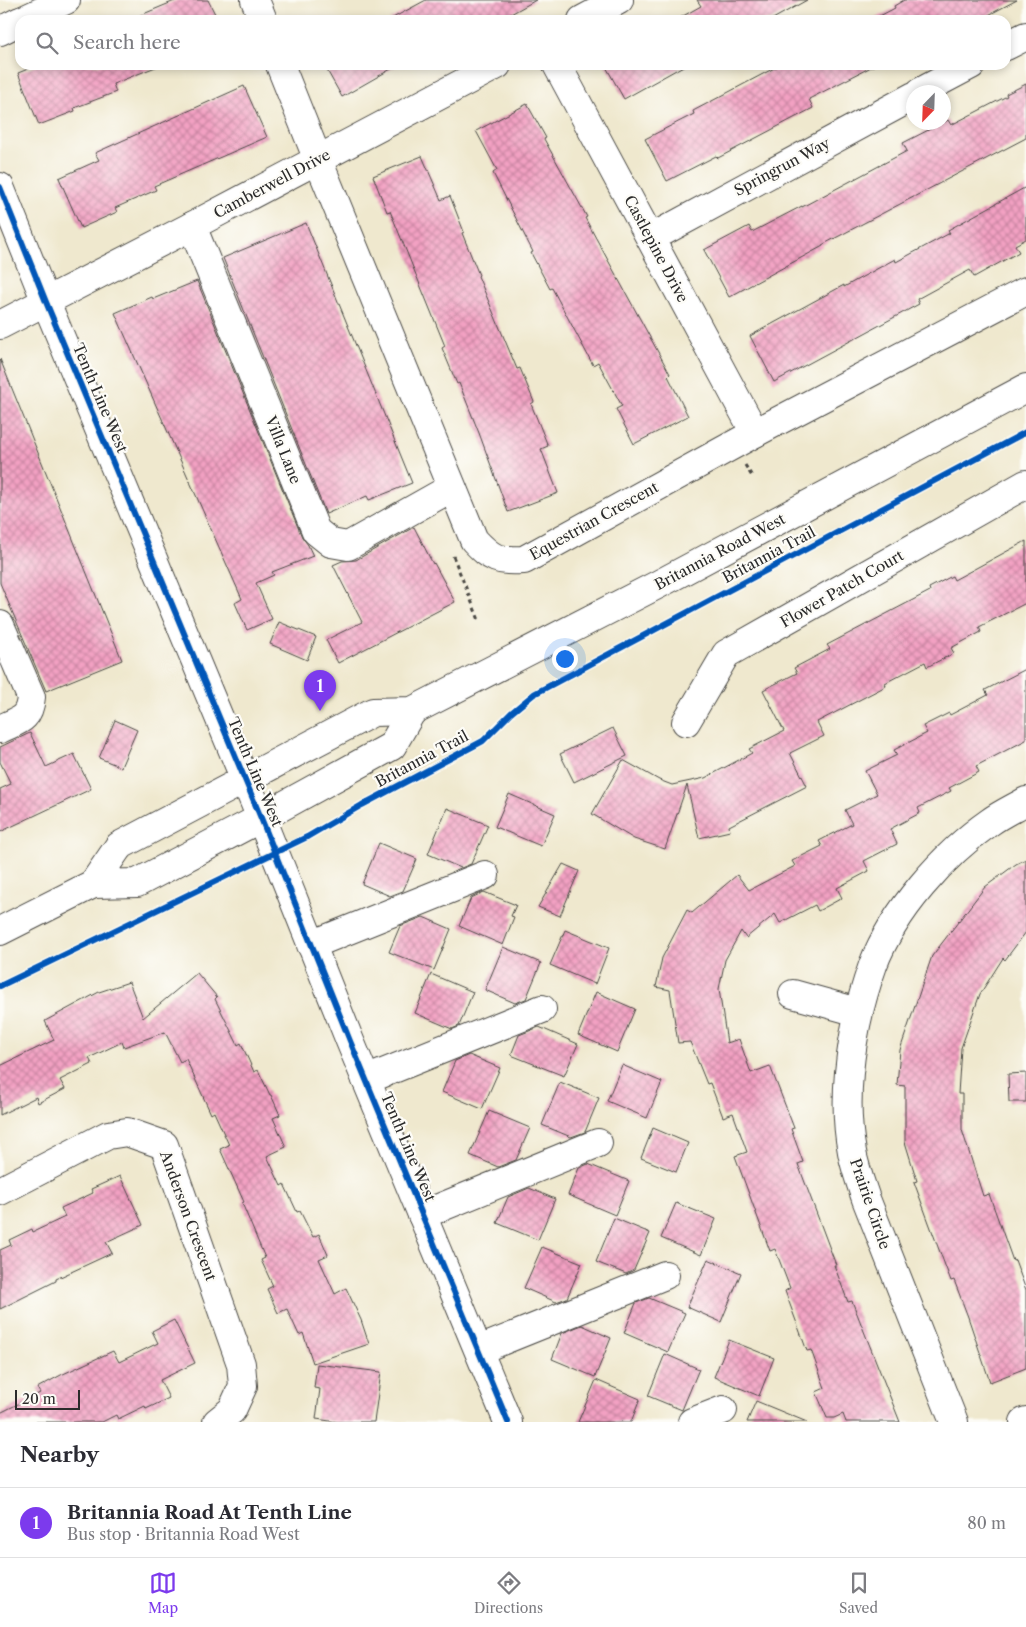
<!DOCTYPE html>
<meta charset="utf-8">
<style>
body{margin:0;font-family:"Libre Caslon Text",serif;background:#f2f2f3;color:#2b2b33}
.compass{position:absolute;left:906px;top:85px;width:45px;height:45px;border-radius:50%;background:#fff;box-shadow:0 2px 8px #0003;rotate:203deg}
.scale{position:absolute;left:15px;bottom:12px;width:65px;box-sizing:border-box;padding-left:5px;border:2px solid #2b2b2b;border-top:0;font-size:14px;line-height:18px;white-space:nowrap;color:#2b2b2b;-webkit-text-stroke:4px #fdfcf7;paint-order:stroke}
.you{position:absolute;left:564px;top:658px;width:18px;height:18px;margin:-12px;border:4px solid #fff;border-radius:50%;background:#1a73e8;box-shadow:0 0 0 8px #1a73e833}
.badge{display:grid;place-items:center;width:32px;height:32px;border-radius:50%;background:#7c3aed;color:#fff;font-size:16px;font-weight:700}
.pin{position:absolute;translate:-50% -41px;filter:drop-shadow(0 1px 2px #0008)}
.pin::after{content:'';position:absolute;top:26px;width:18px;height:15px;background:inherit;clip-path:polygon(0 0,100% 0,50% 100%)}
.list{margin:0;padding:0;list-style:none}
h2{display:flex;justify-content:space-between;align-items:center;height:65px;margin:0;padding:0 20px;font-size:21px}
h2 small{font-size:16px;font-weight:400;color:#7c7c81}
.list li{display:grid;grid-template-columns:32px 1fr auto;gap:15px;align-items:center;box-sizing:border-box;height:70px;padding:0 20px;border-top:1px solid #e1e1e2}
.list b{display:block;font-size:19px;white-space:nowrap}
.list p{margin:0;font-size:16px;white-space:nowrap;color:#7c7c81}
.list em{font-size:16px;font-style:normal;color:#7c7c81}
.icon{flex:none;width:28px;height:28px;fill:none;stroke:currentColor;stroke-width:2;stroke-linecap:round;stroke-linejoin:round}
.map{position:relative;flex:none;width:1026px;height:1422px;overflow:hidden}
.search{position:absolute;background:#fff;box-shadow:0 2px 8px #0003;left:15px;right:15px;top:15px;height:55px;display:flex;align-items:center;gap:12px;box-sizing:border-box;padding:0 18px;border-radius:15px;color:#7c7c81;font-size:19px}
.sheet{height:135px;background:#fff}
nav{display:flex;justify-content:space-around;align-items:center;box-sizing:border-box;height:70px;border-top:1px solid #e1e1e2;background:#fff;font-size:14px;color:#7c7c81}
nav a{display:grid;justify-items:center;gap:2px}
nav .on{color:#7c3aed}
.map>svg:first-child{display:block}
</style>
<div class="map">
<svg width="1026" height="1422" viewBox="0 0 1026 1422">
<defs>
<pattern id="building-cross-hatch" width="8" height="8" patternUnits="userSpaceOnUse" patternTransform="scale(1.25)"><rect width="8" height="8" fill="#f3a1c3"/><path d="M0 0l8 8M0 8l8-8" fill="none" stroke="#c5839f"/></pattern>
</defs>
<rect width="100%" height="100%" fill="#fdfcf7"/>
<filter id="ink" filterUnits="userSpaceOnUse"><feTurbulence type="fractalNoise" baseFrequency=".02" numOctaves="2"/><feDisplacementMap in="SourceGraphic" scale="10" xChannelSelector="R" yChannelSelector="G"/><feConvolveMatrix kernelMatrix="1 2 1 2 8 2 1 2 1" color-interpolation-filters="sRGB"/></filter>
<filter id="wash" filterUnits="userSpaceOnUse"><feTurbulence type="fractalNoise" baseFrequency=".0096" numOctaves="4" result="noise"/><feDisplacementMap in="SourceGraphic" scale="20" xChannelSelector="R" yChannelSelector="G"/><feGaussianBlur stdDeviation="1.12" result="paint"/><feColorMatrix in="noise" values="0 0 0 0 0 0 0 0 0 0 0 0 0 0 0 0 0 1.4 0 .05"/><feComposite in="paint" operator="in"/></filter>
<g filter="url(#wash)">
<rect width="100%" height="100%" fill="#efe8ce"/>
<g id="blocks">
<g fill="url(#building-cross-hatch)">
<polygon points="177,0 208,0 218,20 129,20"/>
<polygon points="426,0 536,0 500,20 389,20"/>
<polygon points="697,0 807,0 771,20 676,20 701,6"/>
<polygon points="904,0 1017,0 979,20 872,20 895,8 894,6"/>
<polygon points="38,65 157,65 158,66 113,84 116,92 74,108 75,111 39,125 18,73"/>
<polygon points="324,65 398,65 342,97"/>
<polygon points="605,65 685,65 624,99"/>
<polygon points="780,65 875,65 809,99 813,108 718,158 716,156 667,181 645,139 694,114 693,111"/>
<polygon points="1026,84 1026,138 822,245 823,246 729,297 704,250 749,226 752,232 802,206 802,207 907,151 903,143 948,120 951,125 1007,96 1006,94"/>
<polygon points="244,86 267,137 154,186 156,190 115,208 117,212 81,228 59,178 99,160 95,153"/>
<polygon points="527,104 546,138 544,139 587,217 585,218 670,374 668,376 688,416 634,444 616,409 622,406 598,362 593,365 552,288 550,289 531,253 533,252 493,173 497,170 476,131"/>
<polygon points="422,156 441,200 450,196 464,232 462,233 479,275 478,276 517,369 520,368 534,402 531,404 548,446 541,449 558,493 508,512 479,433 459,383 457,384 442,348 445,346 390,211 387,212 373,176"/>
<polygon points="1026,187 1026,239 1015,245 1019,252 974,277 970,270 917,299 919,304 774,382 750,336 844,285 844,287 895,259 896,262 950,233 948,230"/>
<polygon points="306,223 412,483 369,500 367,496 326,514 223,258"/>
<polygon points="197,281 302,537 308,545 313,556 272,572 274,575 256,583 272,619 247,630 235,603 242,599 115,313 152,297 153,299"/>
<polygon points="0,359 122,660 46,691 0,583"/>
<polygon points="414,527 433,564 434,563 455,602 338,663 326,640 362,622 333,565 342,561 356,560"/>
<polygon points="1026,541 1026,603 979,627 981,632 951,648 954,653 927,667 925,662 885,683 886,686 817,722 824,736 790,753 807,786 729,826 730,831 699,838 687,785 665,849 634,839 592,814 623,760 659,780 672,785 705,778 752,753 749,749 784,731 763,690 797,673 794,668 830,649 827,645 930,591 929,588 952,576 954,580"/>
<polygon points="279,622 316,637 307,660 270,644"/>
<polygon points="1026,669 1026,740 976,766 979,772 949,788 951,791 918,808 920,813 890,829 897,844 864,861 869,871 837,888 842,898 818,911 815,905 780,923 775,914 746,938 741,931 725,960 719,989 727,1043 739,1039 751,1073 770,1066 794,1128 791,1129 803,1162 798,1164 836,1265 834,1265 848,1302 852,1301 900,1422 846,1422 843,1414 834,1418 827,1418 816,1392 825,1388 811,1350 807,1351 785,1291 790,1288 775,1249 770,1251 735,1156 747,1152 733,1113 723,1117 710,1083 707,1084 690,1042 678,1043 670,990 656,987 662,958 687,910 692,913 737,875 749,890 795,866 792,861 822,846 819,841 852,824 845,810 877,794 865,771 897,755 894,750 927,733 923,726 949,713 950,715 988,695 985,690"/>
<polygon points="115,720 137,730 121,767 99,758"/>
<polygon points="613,728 627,756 574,782 560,754"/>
<polygon points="30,733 46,767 74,754 91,789 0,832 0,789 11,784 0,762 0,747"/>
<polygon points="509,794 555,814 541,846 495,827"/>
<polygon points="447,808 488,825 471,864 461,868 428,854"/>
<polygon points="379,843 417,859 403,891 390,896 362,884"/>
<polygon points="1026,859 1026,932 1005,960 1003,958 980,994 961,1048 958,1094 962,1094 962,1130 983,1196 989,1194 1013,1261 1015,1260 1026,1290 1026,1368 990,1382 968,1317 954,1280 951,1281 938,1247 914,1182 917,1181 905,1142 905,1086 897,1085 900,1050 932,956 985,887 1016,864"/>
<polygon points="563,864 579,871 560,916 538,907"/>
<polygon points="484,892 516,905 511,916 514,917 503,945 459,926 471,898"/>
<polygon points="423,917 451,929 434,970 389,952 400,926"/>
<polygon points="565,930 609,948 595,984 550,965"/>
<polygon points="503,947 541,963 526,999 515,1003 485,990"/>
<polygon points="197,973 217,997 215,999 238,1045 241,1043 254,1072 258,1070 270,1095 271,1095 280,1115 273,1118 286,1147 267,1156 281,1186 284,1184 297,1212 300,1211 313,1237 319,1234 328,1255 319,1259 335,1294 346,1288 361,1320 369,1344 313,1363 303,1333 299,1335 287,1309 278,1313 267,1289 273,1286 261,1260 265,1258 242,1203 244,1202 220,1149 229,1145 214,1112 211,1114 186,1059 180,1062 165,1032 124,1047 122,1042 89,1058 92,1064 60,1080 65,1089 38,1103 36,1097 0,1115 0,1066 54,1040 45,1021 99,992 129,982 143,1018"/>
<polygon points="431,974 473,992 459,1026 452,1029 415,1013"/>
<polygon points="596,992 635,1009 617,1052 578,1035"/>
<polygon points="539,1027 578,1044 564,1076 511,1055 519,1035"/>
<polygon points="469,1055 500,1068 482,1109 442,1092 455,1061"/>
<polygon points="622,1065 662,1082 647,1118 607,1101"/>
<polygon points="1026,1073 1026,1102 1009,1102 1008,1074"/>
<polygon points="560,1082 599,1098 585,1132 571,1137 542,1125"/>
<polygon points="489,1111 530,1128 516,1160 498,1167 470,1155"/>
<polygon points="653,1128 688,1143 676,1172 641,1158"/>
<polygon points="588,1164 629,1181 615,1215 568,1195 579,1168"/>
<polygon points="120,1176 143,1225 106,1242 112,1253 56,1279 56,1281 0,1309 0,1250 11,1245 9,1240 32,1229 33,1232 65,1217 61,1208 93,1193 91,1189"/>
<polygon points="529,1188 555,1199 538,1240 497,1223 508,1197"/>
<polygon points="676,1203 716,1219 701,1255 661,1238"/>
<polygon points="614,1218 650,1233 634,1270 626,1274 596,1262"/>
<polygon points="542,1247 582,1263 567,1298 556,1302 524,1288"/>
<polygon points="708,1259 741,1273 721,1322 687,1307"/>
<polygon points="649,1298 685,1313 668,1352 624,1333 636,1303"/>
<polygon points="174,1320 195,1363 160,1380 169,1398 146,1409 145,1406 118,1419 116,1415 102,1422 0,1422 0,1413 40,1393 37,1388 61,1375 113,1351 119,1362 158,1343 152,1331"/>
<polygon points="582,1325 611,1338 595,1377 552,1359 562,1333"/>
<polygon points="729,1340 774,1358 759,1396 714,1377"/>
<polygon points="665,1354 699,1369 682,1410 648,1396"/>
<polygon points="317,1364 381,1372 374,1422 337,1422 316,1419 320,1389 314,1388"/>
<polygon points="596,1380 640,1399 631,1422 578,1422"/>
<polygon points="756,1401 807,1422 747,1422"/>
</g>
</g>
</g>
<g filter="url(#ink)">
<use href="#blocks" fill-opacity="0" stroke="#484743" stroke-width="1"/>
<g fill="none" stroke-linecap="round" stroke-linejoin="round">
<defs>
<g id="minor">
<polyline points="255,0 263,20"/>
<polyline points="23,20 66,0"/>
<polyline points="582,20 619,0"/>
<polyline points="0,31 20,21"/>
<polyline points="1006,46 1026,36"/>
<path d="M280 65 318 160 474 540C493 560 497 561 524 560L755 433 1026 291"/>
<polyline points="557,65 755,433"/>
<polyline points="920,92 971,65"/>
<polyline points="0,187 46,302 261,818 350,1041 508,1422"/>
<polyline points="192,226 316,531 331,543 348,546 451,488"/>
<polyline points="651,238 914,96"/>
<polyline points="0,325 192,226 497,65"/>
<path d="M0 625 31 697C29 720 19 720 0 729"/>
<polyline points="686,722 726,654 1026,484"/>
<polyline points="311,945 485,875"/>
<polyline points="793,994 858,1012"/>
<polyline points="366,1080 542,1009"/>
<polyline points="0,1191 108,1135 127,1132 164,1145 241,1364 243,1386 232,1410 217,1422"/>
<polyline points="422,1215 598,1143"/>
<polyline points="479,1350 665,1275"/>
<polyline points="692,1422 723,1410"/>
<path d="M954 1422 866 1199C861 1184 855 1168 852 1152 845 1116 847 1078 853 1042 857 1016 864 990 873 965 893 912 944 854 990 822 1001 814 1014 808 1026 801"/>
<polyline points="1024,1422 1026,1421"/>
</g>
<g id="major">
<polyline points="93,884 119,846 373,712 412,711 659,584 1026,388"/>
<polyline points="0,931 93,884 137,883 261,818 392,746 412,711"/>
</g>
</defs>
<use href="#minor" stroke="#484743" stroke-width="30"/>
<use href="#major" stroke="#484743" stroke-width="30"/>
<g stroke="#484743" stroke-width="3" stroke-dasharray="4 4" stroke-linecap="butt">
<polyline points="745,465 753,478"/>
<polyline points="453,556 479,620"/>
</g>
<use href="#minor" stroke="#fff" stroke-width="28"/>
<use href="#major" stroke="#fff" stroke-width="28"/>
<defs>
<g id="cycleway">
<polyline points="0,187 46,302 261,818 350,1041 508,1422"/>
<polyline points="0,986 307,837 362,805 483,741 511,713 534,694 1026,432"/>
</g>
</defs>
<use href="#cycleway" stroke="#fdfcf7" stroke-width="9"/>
<use href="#cycleway" stroke="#0057b8" stroke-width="6"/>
</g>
</g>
<g text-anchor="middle" stroke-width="4.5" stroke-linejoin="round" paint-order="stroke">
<g font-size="15" fill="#2b2b2b" stroke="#fdfcf7">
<text transform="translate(782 167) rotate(-28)" y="5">Springrun Way</text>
<text transform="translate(272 184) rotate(-28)" y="5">Camberwell Drive</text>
<text transform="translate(656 249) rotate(62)" y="5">Castlepine Drive</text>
<text transform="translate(100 398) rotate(67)" y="5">Tenth Line West</text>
<text transform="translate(283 450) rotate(68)" y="5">Villa Lane</text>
<text transform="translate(594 521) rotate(-29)" y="5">Equestrian Crescent</text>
<text transform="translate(720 552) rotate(-28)" y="5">Britannia Road West</text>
<text transform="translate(769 555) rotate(-28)" y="5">Britannia Trail</text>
<text transform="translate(842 589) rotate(-30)" y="5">Flower Patch Court</text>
<text transform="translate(422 759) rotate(-28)" y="5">Britannia Trail</text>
<text transform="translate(255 772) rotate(67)" y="5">Tenth Line West</text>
<text transform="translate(408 1147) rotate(67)" y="5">Tenth Line West</text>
<text transform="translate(870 1204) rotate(71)" y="5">Prairie Circle</text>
<text transform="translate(188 1216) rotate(70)" y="5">Anderson Crescent</text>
</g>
</g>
</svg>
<svg class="compass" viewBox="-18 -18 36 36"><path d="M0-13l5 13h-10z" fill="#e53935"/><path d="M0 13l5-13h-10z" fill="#7c7c81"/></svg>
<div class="scale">20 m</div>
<div class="you"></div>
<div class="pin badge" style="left:320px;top:711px">1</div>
<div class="search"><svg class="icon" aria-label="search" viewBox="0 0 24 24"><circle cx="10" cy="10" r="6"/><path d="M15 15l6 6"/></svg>Search here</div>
</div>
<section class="sheet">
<h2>Nearby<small></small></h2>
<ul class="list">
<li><span class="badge">1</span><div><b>Britannia Road At Tenth Line</b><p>Bus stop · Britannia Road West</p></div><em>80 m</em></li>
</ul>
</section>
<nav>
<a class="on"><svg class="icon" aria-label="map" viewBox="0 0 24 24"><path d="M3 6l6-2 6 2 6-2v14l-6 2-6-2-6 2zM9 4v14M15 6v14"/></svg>Map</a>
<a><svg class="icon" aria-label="directions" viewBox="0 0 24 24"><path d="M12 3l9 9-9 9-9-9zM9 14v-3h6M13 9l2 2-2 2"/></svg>Directions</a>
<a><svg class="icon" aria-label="saved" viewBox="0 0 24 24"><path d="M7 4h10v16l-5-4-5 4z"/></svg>Saved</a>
</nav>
